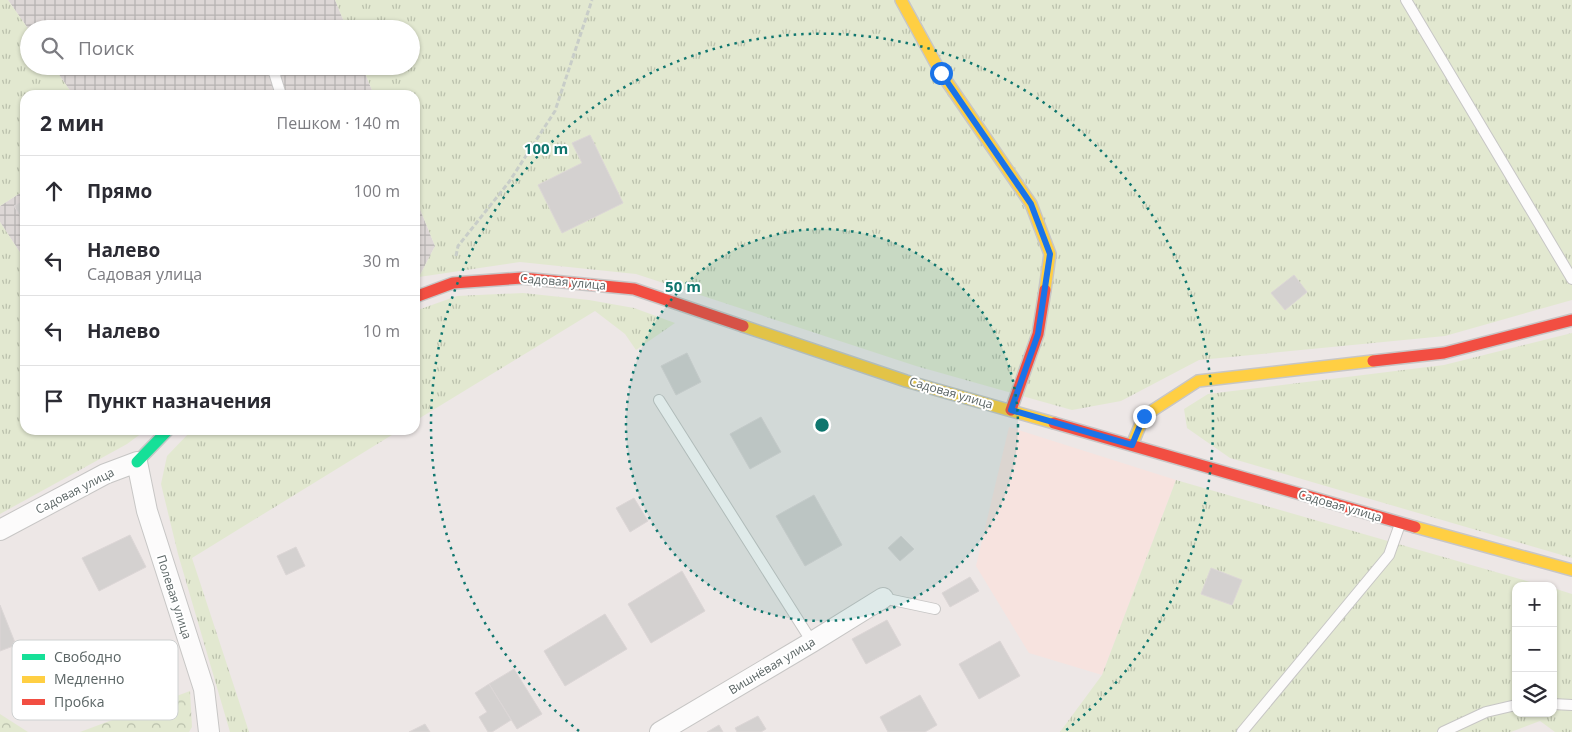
<!DOCTYPE html>
<html lang="ru">
<meta charset="utf-8">
<style>
body{margin:0;font-family:"Open Sans",sans-serif;background:#f7f7f7;color:#2b2b33}
.controls{position:absolute;right:15px;bottom:15px;display:grid;overflow:hidden;border-radius:10px;box-shadow:0 1px 4px #0004}
.controls button{width:45px;height:45px;display:grid;place-items:center;padding:0;border:0;border-bottom:1px solid #e1e1e2;background:#fff;color:#2b2b33;font:25px sans-serif}
.stop{position:absolute;width:15px;height:15px;margin:-11px;border:4px solid #1a73e8;border-radius:50%;background:#fff}
.stop.end{background:#1a73e8;border-color:#fff;box-shadow:0 1px 5px #0008}
.list{margin:0;padding:0;list-style:none}
h2{display:flex;justify-content:space-between;align-items:center;height:65px;margin:0;padding:0 20px;font-size:21px}
h2 small{font-size:16px;font-weight:400;color:#7c7c81}
.list li{display:grid;grid-template-columns:32px 1fr auto;gap:15px;align-items:center;box-sizing:border-box;height:70px;padding:0 20px;border-top:1px solid #e1e1e2}
.list b{display:block;font-size:19px;white-space:nowrap}
.list p{margin:0;font-size:16px;white-space:nowrap;color:#7c7c81}
.list em{font-size:16px;font-style:normal;color:#7c7c81}
.icon{flex:none;width:28px;height:28px;fill:none;stroke:currentColor;stroke-width:2;stroke-linecap:round;stroke-linejoin:round}
.map{position:relative;flex:none;width:1572px;height:732px;overflow:hidden}
.search{position:absolute;background:#fff;box-shadow:0 1px 4px #0004;left:20px;top:20px;width:400px;height:55px;display:flex;align-items:center;gap:12px;box-sizing:border-box;padding:0 18px;border-radius:28px;color:#7c7c81;font-size:19px}
.panel{position:absolute;background:#fff;box-shadow:0 1px 4px #0004;left:20px;top:90px;width:400px;height:345px;border-radius:15px}
.map>svg:first-child{display:block}
</style>
<div class="map">
<svg width="1572" height="732" viewBox="0 0 1572 732">
<defs>
<pattern id="industrial-grid" width="8" height="8" patternUnits="userSpaceOnUse" patternTransform="scale(1.25)"><rect width="8" height="8" fill="#ddd7d6"/><path d="M0 4h8M4 0v8" fill="none" stroke="#b6b2b1"/></pattern>
<pattern id="grass-tufts" width="24" height="20" patternUnits="userSpaceOnUse" patternTransform="scale(1.25)"><rect width="24" height="20" fill="#e2e8d0"/><path d="M3 7l-1-3M5 7V3M7 7l1-3M15 17l-1-3M17 17v-4M19 17l1-3" fill="none" stroke="#bac0ac"/></pattern>
<pattern id="forest-crowns" width="20" height="18" patternUnits="userSpaceOnUse" patternTransform="scale(1.25)"><rect width="20" height="18" fill="#e2e8d0"/><path d="M2 6a3 3 0 1 1 6 0M12 15a3 3 0 1 1 6 0" fill="none" stroke="#bac0ac"/></pattern>
</defs>
<rect width="100%" height="100%" fill="#ede7e6"/>
<polygon fill="#f7e3df" points="1009,427 1176,480 1102,675 1029,653 976,566"/>
<g fill="url(#industrial-grid)">
<polygon points="8,0 335,0 347,29 29,29 29,30"/>
<polygon points="53,66 362,66 374,95 73,95"/>
<polygon points="25,190 25,260 0,222 0,206"/>
<polygon points="415,197 435,246 419,277 415,278"/>
</g>
<g fill="url(#grass-tufts)">
<polygon points="0,0 8,0 29,30 29,66 53,66 73,95 25,95 25,190 0,206"/>
<polygon points="335,0 1572,0 1572,300 1445,336 1199,360 1121,401 1072,410 916,366 636,274 520,262 419,277 435,246 415,197 415,95 374,95 362,66 411,66 411,29 347,29"/>
<polygon points="0,222 25,260 25,430 146,430 127,444 0,514"/>
<polygon points="523,293 589,300 634,308 675,323 636,350 625,334 595,311 415,421 415,311 457,296"/>
<polygon points="1572,333 1572,558 1230,458 1187,428 1184,409 1208,394 1444,365"/>
<polygon points="193,430 400,430 192,558 249,732 230,732 178,554 161,484 167,456 189,433"/>
<polygon points="1176,480 1544,586 1516,586 1516,713 1553,713 1553,588 1572,594 1572,732 1555,732 1540,721 1511,732 1060,732 1102,675"/>
</g>
<g fill="url(#forest-crowns)">
<polygon points="190,691 192,727 189,732 80,732"/>
<polygon points="0,714 28,732 0,732"/>
</g>
<g fill="#d4d1d0" stroke="#dcd6d6">
<polygon points="590,135 623,203 562,233 538,185 582,163 572,143"/>
<polygon points="25,199 25,224 14,206"/>
<polygon points="1294,275 1307,292 1285,310 1271,293"/>
<polygon points="687,353 701,382 676,395 661,366"/>
<polygon points="761,417 781,452 750,469 730,434"/>
<polygon points="814,495 842,545 805,566 776,516"/>
<polygon points="634,498 648,521 630,532 616,508"/>
<polygon points="130,535 146,567 99,591 82,558"/>
<polygon points="901,536 914,549 900,561 888,548"/>
<polygon points="296,547 305,566 286,575 277,556"/>
<polygon points="1211,568 1242,580 1232,605 1201,594"/>
<polygon points="682,571 705,611 651,643 628,604"/>
<polygon points="970,577 979,591 950,607 942,593"/>
<polygon points="0,605 16,645 0,651"/>
<polygon points="605,614 627,649 565,686 544,651"/>
<polygon points="887,620 901,645 866,664 852,639"/>
<polygon points="1000,641 1020,676 979,699 959,664"/>
<polygon points="514,669 542,714 517,729 489,684"/>
<polygon points="489,684 511,720 492,732 488,732 479,717 487,712 475,693"/>
<polygon points="920,695 937,725 925,732 888,732 880,717"/>
<polygon points="758,716 766,729 761,732 737,732 735,728"/>
<polygon points="425,724 430,732 409,732"/>
<polygon points="719,725 723,732 707,732"/>
</g>
<g fill="none" stroke-linecap="round" stroke-linejoin="round">
<defs>
<g id="lane">
<polyline points="1406,0 1572,279"/>
<polyline points="272,66 281,95"/>
<polyline points="659,400 812,642"/>
<polyline points="883,598 935,609"/>
<polyline points="1553,704 1572,705"/>
<polyline points="1242,732 1389,555 1400,524"/>
<polyline points="1443,732 1486,712 1516,705"/>
</g>
<g id="street">
<polyline points="0,530 105,474 137,462 147,511 204,689 209,732"/>
<polyline points="660,732 812,642 883,598"/>
</g>
<polyline id="fast" points="137,462 168,430"/>
<g id="slow">
<polyline points="901,0 941,73 1031,204 1050,254 1045,290"/>
<polyline points="743,326 906,381 1054,423"/>
<polyline points="1132,445 1144,416 1198,381 1373,361"/>
<polyline points="1415,527 1572,570"/>
</g>
<g id="jam">
<polyline points="415,297 453,283 522,278 634,289 743,326"/>
<polyline points="1373,361 1444,353 1572,320"/>
<polyline points="1011,410 1038,334 1045,290"/>
<polyline points="1054,423 1415,527"/>
</g>
</defs>
<use href="#lane" stroke="#c7c6c5" stroke-width="12"/>
<use href="#street" stroke="#c7c6c5" stroke-width="22"/>
<use href="#fast" stroke="#c7c6c6" stroke-width="14"/>
<use href="#slow" stroke="#c7c6c6" stroke-width="14"/>
<use href="#jam" stroke="#c7c6c6" stroke-width="14"/>
<polyline stroke="#c8cdc8" stroke-width="3" stroke-dasharray="5 2.5" stroke-linecap="butt" points="456,256 458,246 509,182 555,111 592,0"/>
<use href="#lane" stroke="#fcfbfb" stroke-width="10"/>
<use href="#street" stroke="#fcfbfb" stroke-width="20"/>
<use href="#fast" stroke="#16e098" stroke-width="11"/>
<use href="#slow" stroke="#ffcf43" stroke-width="11"/>
<use href="#jam" stroke="#f24e42" stroke-width="11"/>
</g>
<g fill="none" stroke-linecap="round" stroke-linejoin="round">
<polyline stroke="#1a73e8" stroke-width="6" points="941,73 1031,204 1050,254 1038,334 1011,410 1132,445 1144,416"/>
</g>
<circle cx="822" cy="425" r="196" fill="#0f766e" fill-opacity=".12"/>
<g fill="none" stroke="#0f766e" stroke-width="2.5" stroke-dasharray="2.5 5">
<circle cx="822" cy="425" r="196"/>
<path d="M579 731A391 391 0 1 1 1065 731"/>
</g>
<g text-anchor="middle" stroke-width="4" stroke-linejoin="round" paint-order="stroke">
<g font-size="12" fill="#5b6565" stroke="#fff">
<text transform="translate(563 282) rotate(5)" y="4">Садовая улица</text>
<text transform="translate(951 393) rotate(16)" y="4">Садовая улица</text>
<text transform="translate(75 491) rotate(-27)" y="4">Садовая улица</text>
<text transform="translate(1340 506) rotate(16)" y="4">Садовая улица</text>
<text transform="translate(174 597) rotate(72)" y="4">Полевая улица</text>
<text transform="translate(772 666) rotate(-31)" y="4">Вишнёвая улица</text>
</g>
</g>
<rect x="12" y="640" width="166" height="80" rx="8" fill="#fff" stroke="#ced1d1" stroke-width="1"/>
<rect x="22" y="654" width="23" height="6" fill="#16e098"/>
<rect x="22" y="676" width="23" height="7" fill="#ffcf43"/>
<rect x="22" y="699" width="23" height="6" fill="#f24e42"/>
<g font-size="14" fill="#5b6565">
<text x="54" y="662">Свободно</text>
<text x="54" y="684">Медленно</text>
<text x="54" y="707">Пробка</text>
</g>
<circle cx="822" cy="425" r="8" fill="#0f766e" stroke="#fff" stroke-width="2.5"/>
<g font-size="15" text-anchor="middle" font-weight="bold" fill="#0f766e" stroke="#fff" stroke-width="4" stroke-linejoin="round" paint-order="stroke">
<text x="546" y="154">100 m</text>
<text x="683" y="292">50 m</text>
</g>
</svg>
<div class="controls">
<button>+</button>
<button>−</button>
<button><svg class="icon" aria-label="layers" viewBox="0 0 24 24"><path d="M12 4l9 5-9 5-9-5zM3 14l9 5 9-5"/></svg></button>
</div>
<div class="stop" style="left:941px;top:73px"></div>
<div class="stop end" style="left:1144px;top:416px"></div>
<div class="search"><svg class="icon" aria-label="search" viewBox="0 0 24 24"><circle cx="10" cy="10" r="6"/><path d="M15 15l6 6"/></svg>Поиск</div>
<section class="panel">
<h2>2 мин<small>Пешком · 140 m</small></h2>
<ul class="list">
<li><svg class="icon" aria-label="ahead" viewBox="0 0 24 24"><path d="M12 20V5M6 11l6-6 6 6"/></svg><div><b>Прямо</b></div><em>100 m</em></li>
<li><svg class="icon" aria-label="left" viewBox="0 0 24 24"><path d="M17 20v-9H6M10 6l-5 5 5 5"/></svg><div><b>Налево</b><p>Садовая улица</p></div><em>30 m</em></li>
<li><svg class="icon" aria-label="left" viewBox="0 0 24 24"><path d="M17 20v-9H6M10 6l-5 5 5 5"/></svg><div><b>Налево</b></div><em>10 m</em></li>
<li><svg class="icon" aria-label="arrive" viewBox="0 0 24 24"><path d="M6 21V4h12l-3 4 3 4H6"/></svg><div><b>Пункт назначения</b></div></li>
</ul>
</section>
</div>
